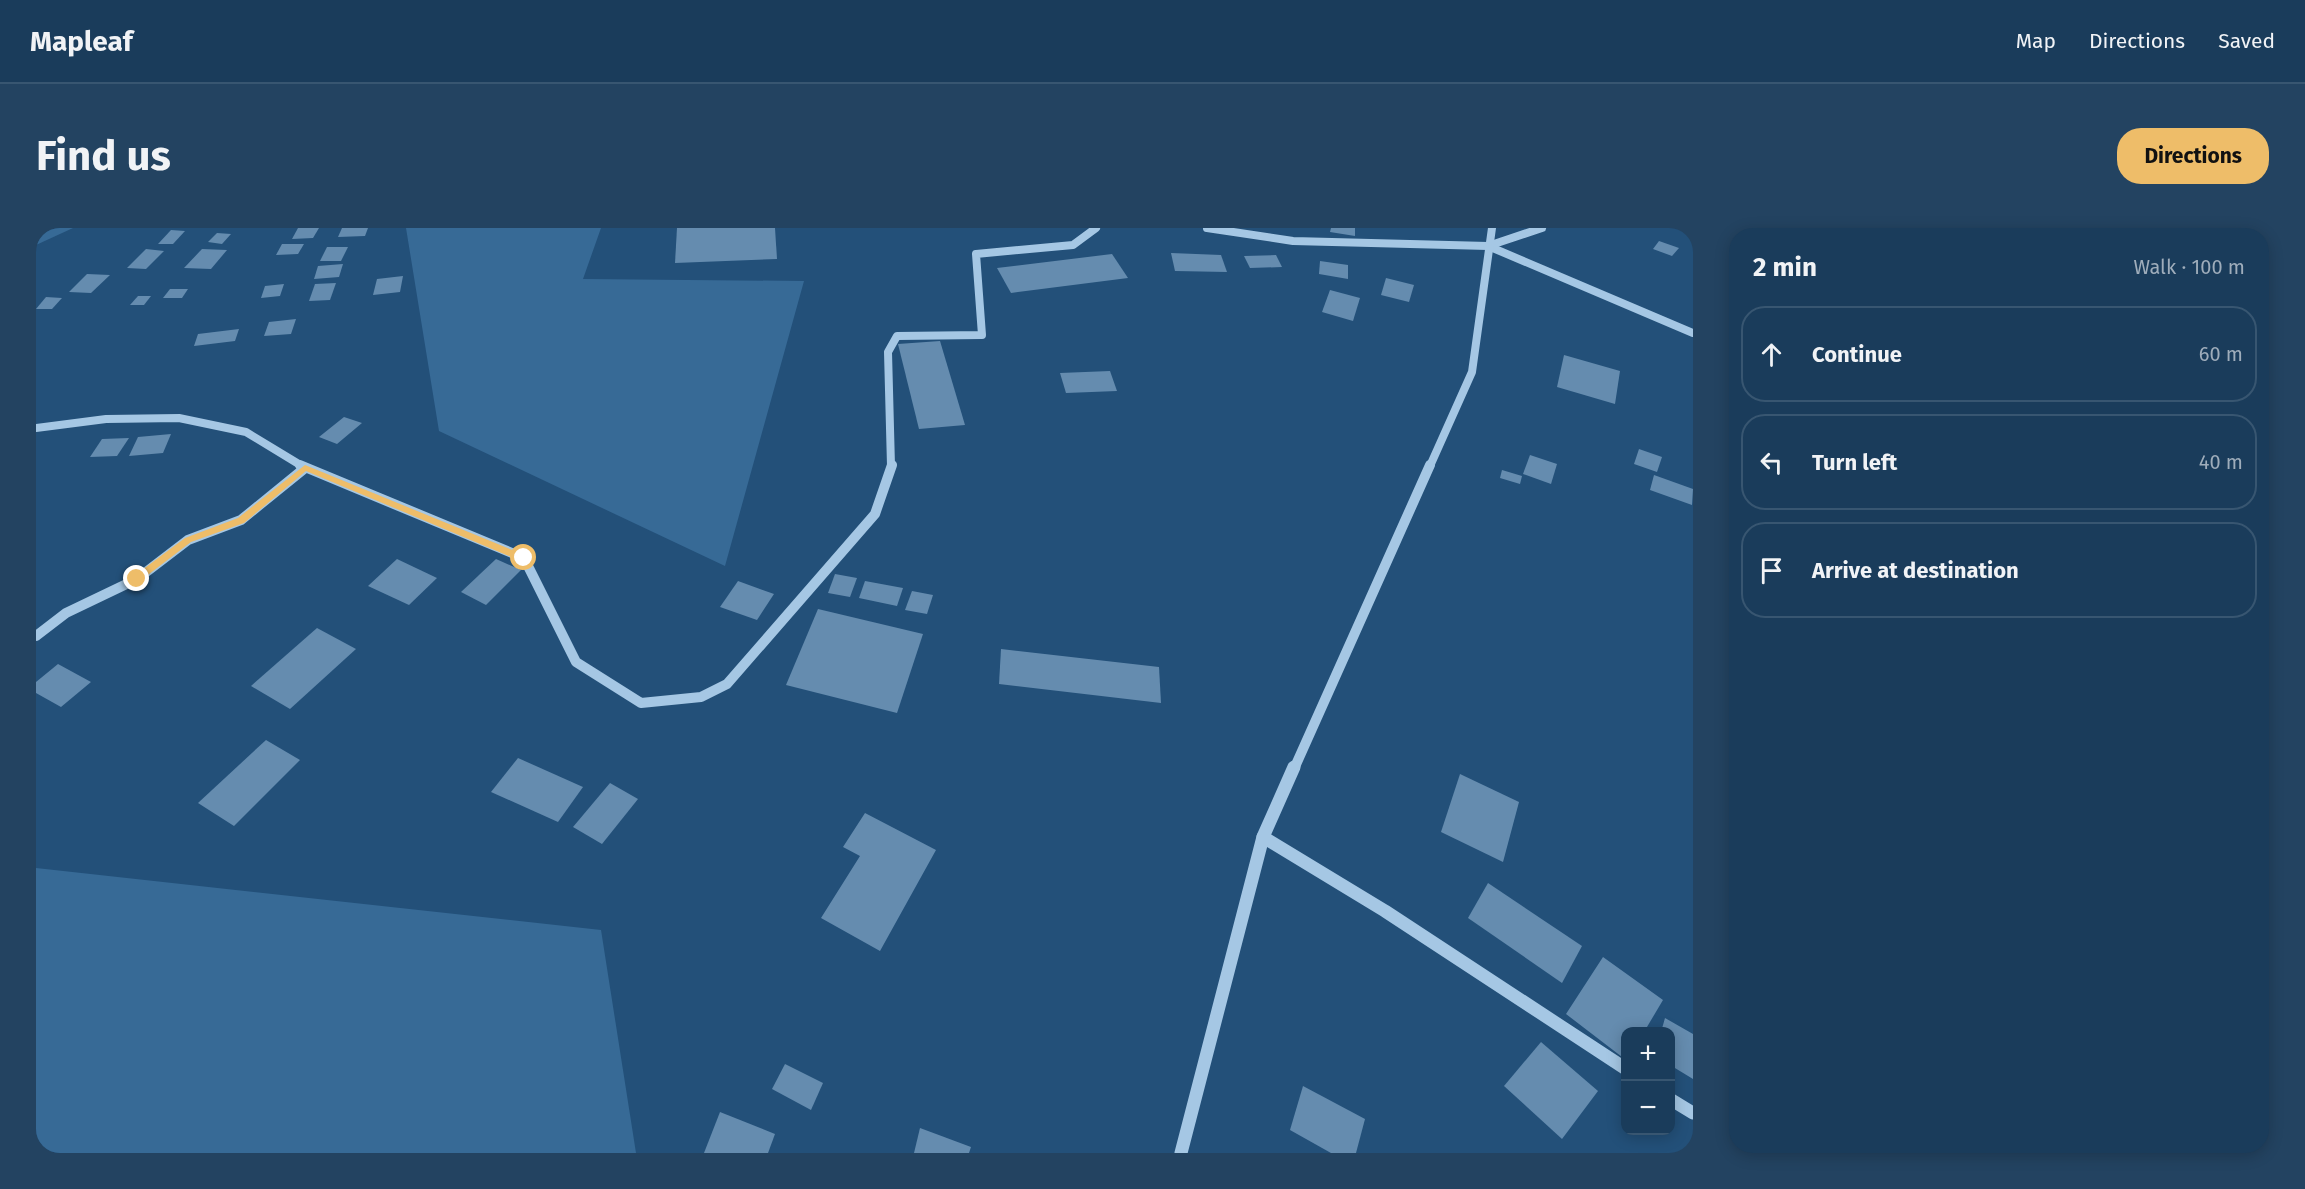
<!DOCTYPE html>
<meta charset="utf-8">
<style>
body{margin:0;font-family:"Fira Sans",sans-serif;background:#234361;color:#f1f3f6}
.controls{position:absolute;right:18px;bottom:18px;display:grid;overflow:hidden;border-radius:12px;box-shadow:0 3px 15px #0003}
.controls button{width:54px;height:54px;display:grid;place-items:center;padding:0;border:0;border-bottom:2px solid #385671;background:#1a3c5b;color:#f1f3f6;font:30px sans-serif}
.stop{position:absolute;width:18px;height:18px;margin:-14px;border:4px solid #eebd69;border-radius:50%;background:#fff}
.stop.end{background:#eebd69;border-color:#fff;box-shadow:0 2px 6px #0008}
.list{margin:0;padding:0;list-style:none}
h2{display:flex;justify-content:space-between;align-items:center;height:78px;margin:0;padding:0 24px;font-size:26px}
h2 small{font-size:20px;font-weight:400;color:#9fadbb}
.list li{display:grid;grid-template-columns:39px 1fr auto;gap:18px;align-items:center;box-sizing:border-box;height:96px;margin:0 12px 12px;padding:0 12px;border:2px solid #385671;border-radius:24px}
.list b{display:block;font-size:22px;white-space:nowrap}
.list em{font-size:20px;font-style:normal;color:#9fadbb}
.icon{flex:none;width:33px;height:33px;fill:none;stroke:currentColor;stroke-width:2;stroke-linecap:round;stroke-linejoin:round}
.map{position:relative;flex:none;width:1657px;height:925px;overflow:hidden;border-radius:24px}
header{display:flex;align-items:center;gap:36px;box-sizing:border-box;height:84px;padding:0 30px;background:#1a3c5b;border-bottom:2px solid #385671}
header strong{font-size:28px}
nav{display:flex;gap:33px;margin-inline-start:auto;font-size:21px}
.intro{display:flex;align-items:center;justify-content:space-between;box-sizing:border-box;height:144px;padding:0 36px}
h1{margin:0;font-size:42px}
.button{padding:15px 27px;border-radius:24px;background:#eebd69;color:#111;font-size:21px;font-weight:700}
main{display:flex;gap:36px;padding:0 36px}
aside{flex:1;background:#1a3c5b;border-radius:24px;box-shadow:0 3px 15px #0003}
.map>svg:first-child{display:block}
</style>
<header>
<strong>Mapleaf</strong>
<nav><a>Map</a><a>Directions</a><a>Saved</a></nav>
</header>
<div class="intro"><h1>Find us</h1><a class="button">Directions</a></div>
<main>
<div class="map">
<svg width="1657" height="925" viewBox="0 0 1657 925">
<rect width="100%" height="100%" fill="#235079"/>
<g fill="#376a96">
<polygon points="0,0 37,0 0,17"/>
<polygon points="370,0 565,0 547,51 768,53 689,338 403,203"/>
<polygon points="0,640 565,702 600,925 0,925"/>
</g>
<g fill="#658caf">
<polygon points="262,0 283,0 277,10 256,11"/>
<polygon points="306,0 332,0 329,8 302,9"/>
<polygon points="641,0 739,0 741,31 639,35"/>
<polygon points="1295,0 1319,0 1319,8 1294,4"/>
<polygon points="135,2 149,3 137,16 122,16"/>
<polygon points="181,5 195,6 186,16 172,14"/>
<polygon points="1623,13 1643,20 1636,28 1617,21"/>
<polygon points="246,16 268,16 262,26 240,27"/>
<polygon points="291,19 312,19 305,33 284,33"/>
<polygon points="110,21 128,23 110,41 91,40"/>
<polygon points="166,21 191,22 175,41 148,40"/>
<polygon points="1135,25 1185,27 1191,44 1139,43"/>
<polygon points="1076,26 1092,50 975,65 961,40"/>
<polygon points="1240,27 1246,39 1214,40 1208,28"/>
<polygon points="1284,33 1312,37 1312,51 1283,46"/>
<polygon points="307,36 303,49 278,51 282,38"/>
<polygon points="51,46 74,47 55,65 33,64"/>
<polygon points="367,48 364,64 337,67 341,51"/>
<polygon points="1350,50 1378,57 1373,74 1345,67"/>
<polygon points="300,55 294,72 273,73 279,56"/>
<polygon points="248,56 244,68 225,70 229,58"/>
<polygon points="134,61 152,61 146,70 127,70"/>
<polygon points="1294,62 1324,70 1317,93 1286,84"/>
<polygon points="102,68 115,68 108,77 94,77"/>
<polygon points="10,69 26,70 16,81 0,81"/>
<polygon points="260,91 255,106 228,108 233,94"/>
<polygon points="203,101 199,113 158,118 162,106"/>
<polygon points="904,113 929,197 883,201 862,116"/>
<polygon points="1528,127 1584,143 1579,176 1521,159"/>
<polygon points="1074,143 1081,163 1030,165 1024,145"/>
<polygon points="308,189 326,195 301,216 283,209"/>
<polygon points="135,206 127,225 93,228 102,209"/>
<polygon points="93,210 81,228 54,229 66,211"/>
<polygon points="1603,221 1626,229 1621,244 1598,236"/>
<polygon points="1494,227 1521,236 1515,256 1487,246"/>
<polygon points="1466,242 1486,248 1484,256 1464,250"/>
<polygon points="1618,247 1657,261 1656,277 1614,262"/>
<polygon points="361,331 401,350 373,377 332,358"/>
<polygon points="460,331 485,342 450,377 425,364"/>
<polygon points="799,346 821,350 814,369 792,365"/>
<polygon points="702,353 738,366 721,392 684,379"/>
<polygon points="829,353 867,360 861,378 823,370"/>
<polygon points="876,363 897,367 891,386 869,382"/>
<polygon points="782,381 887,406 861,485 750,457"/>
<polygon points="281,400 320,421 254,481 215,458"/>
<polygon points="965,421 1123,439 1125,475 963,456"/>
<polygon points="22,436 55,454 25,479 0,465 0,454"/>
<polygon points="230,512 264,532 198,598 162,575"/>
<polygon points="482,530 547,559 522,594 455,564"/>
<polygon points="1424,546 1483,574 1467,634 1405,604"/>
<polygon points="574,555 602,571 566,616 537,599"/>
<polygon points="829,585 900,622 844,723 785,690 824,628 807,619"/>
<polygon points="1452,655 1546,718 1526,755 1432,690"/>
<polygon points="1567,729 1627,772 1608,804 1590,804 1590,832 1530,786"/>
<polygon points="1629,790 1657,806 1657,851 1634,837 1634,804 1625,804"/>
<polygon points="1505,814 1562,863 1526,911 1468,858"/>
<polygon points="749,836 787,855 775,882 736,861"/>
<polygon points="1267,858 1329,891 1320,925 1295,925 1254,902"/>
<polygon points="684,884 739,906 732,925 668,925"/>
<polygon points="884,900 935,919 933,925 878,925"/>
</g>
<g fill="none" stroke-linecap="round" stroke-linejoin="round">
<g stroke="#a5c7e4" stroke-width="8">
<polyline points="1171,0 1257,13 1452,18 1506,0"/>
<polyline points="1452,18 1657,105"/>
<polyline points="0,200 70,191 143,190 210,204 266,238"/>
<polyline points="855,238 852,124 861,108 946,107 940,26 1037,17 1060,0"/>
<polyline points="1394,238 1436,144 1456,0"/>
</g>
<g stroke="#a5c7e4" stroke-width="10">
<polyline points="264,237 488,330 540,434 605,475 665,469 691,456 839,286 856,237"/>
<polyline points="0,408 30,385 101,351 152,312 205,292 269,240"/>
<polyline points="1258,541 1394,237"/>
</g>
<g stroke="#a5c7e4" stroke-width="13">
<polyline points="1227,609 1349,683 1590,841"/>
<polyline points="1634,871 1657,885"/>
<polyline points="1145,925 1227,609 1258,539"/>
</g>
</g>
<polygon fill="#eebd69" points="269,237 491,328 493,330 491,333 485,333 270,243 208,295 155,314 104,353 98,353 98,348 149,310 202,290"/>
</svg>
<div class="controls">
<button>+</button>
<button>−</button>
</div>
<div class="stop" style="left:488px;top:330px"></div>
<div class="stop end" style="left:101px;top:351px"></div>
</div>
<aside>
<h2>2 min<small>Walk · 100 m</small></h2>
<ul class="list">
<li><svg class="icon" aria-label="ahead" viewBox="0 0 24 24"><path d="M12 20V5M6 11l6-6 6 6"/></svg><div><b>Continue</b></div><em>60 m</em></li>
<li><svg class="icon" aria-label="left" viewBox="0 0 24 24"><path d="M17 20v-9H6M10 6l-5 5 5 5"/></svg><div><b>Turn left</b></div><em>40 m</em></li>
<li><svg class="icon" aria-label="arrive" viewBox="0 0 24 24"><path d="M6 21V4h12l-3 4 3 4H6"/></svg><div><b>Arrive at destination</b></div></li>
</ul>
</aside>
</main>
